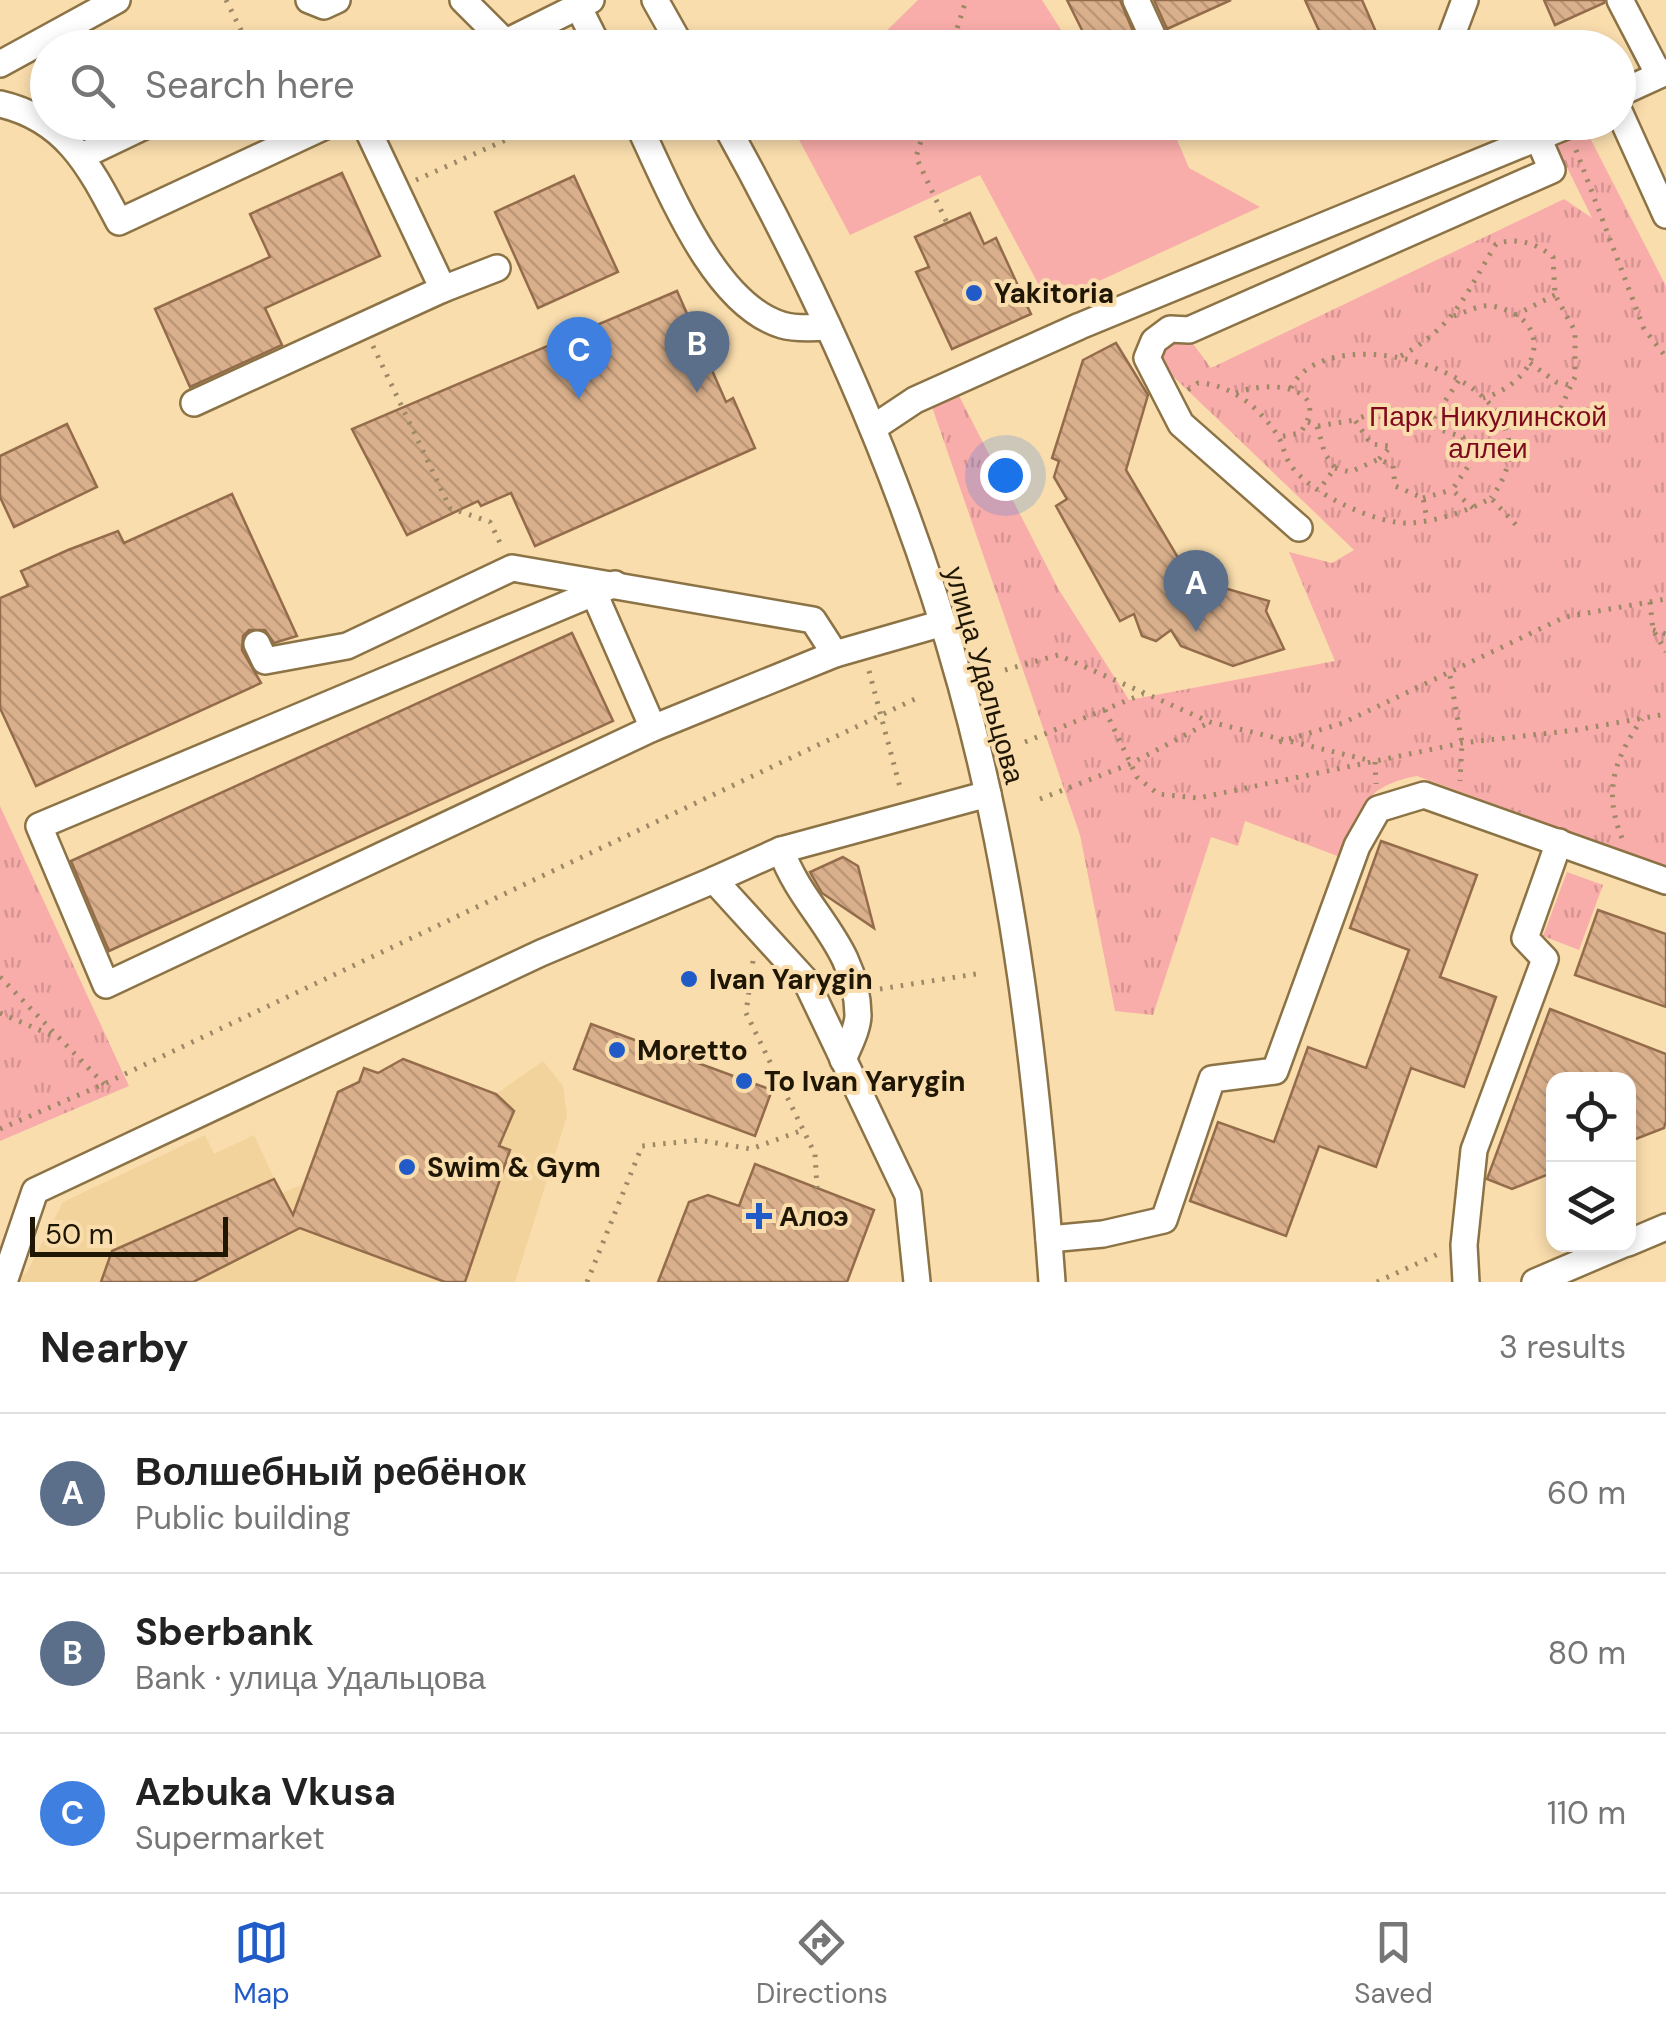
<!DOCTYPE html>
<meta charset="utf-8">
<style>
body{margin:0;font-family:"DM Sans",sans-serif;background:#f6f6f6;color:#222}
.controls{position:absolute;right:30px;bottom:30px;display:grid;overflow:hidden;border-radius:20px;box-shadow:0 5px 15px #0003}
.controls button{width:90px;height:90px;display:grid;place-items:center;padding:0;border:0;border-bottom:2px solid #e0e0e0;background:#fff;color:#222;font:50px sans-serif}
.scale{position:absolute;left:30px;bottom:25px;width:198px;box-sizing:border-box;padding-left:10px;border:5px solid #1f1604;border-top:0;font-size:28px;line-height:35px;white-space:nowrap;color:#1f1604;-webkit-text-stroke:8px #f9ddad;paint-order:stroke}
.you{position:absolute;left:1005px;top:475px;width:35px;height:35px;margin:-25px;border:8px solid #fff;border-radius:50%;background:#1a73e8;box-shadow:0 0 0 15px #1a73e833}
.badge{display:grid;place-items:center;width:65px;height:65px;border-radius:50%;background:#215bc7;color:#fff;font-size:32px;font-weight:700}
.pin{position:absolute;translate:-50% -82px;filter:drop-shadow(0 2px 5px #0008)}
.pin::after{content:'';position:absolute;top:52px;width:35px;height:30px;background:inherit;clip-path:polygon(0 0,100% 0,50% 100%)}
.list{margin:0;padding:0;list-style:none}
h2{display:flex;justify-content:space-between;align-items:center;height:130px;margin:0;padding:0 40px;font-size:42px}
h2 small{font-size:32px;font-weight:400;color:#767676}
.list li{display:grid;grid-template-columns:65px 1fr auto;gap:30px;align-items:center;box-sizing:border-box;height:160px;padding:0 40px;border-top:2px solid #e0e0e0}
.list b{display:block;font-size:38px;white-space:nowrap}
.list p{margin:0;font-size:32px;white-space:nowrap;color:#767676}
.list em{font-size:32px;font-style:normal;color:#767676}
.icon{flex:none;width:55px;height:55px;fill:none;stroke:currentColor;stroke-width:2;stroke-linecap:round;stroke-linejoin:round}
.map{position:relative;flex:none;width:1666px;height:1282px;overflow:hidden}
.search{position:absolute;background:#fff;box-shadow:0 5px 15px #0003;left:30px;right:30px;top:30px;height:110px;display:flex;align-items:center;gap:25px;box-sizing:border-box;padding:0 35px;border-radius:55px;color:#767676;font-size:38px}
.sheet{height:610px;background:#fff}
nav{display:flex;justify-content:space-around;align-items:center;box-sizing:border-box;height:140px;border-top:2px solid #e0e0e0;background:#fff;font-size:28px;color:#767676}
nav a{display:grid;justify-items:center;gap:5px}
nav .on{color:#215bc7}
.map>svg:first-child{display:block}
</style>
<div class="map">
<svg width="1666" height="1282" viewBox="0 0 1666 1282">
<defs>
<pattern id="park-tufts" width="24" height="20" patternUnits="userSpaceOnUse" patternTransform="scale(2.5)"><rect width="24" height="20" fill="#f9adaa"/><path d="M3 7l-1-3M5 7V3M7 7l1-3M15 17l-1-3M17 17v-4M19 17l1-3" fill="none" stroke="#d59491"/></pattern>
<pattern id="building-back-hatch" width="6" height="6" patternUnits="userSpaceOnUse" patternTransform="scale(2.5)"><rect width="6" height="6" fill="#dab08c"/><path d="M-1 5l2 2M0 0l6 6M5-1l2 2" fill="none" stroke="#bb9777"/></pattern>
</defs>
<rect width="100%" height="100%" fill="#f9ddad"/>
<polygon fill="#f2d39b" points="403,1059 496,1094 543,1061 563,1086 567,1116 515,1282 10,1282 27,1272 63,1202 205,1135 214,1154 254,1135 281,1193 304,1184 338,1092 359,1082 364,1068 378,1073"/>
<g fill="#f9adaa">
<polygon points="918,0 1042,0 1072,47 870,47"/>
<polygon points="790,123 1170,123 1189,168 1260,207 1049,304 980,175 850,235"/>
</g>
<g fill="url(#park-tufts)">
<path d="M1587 132 1666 286V866L1417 776C1363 786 1358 811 1340 857L1245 821 1238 846 1211 837 1153 1015 1115 1011 1080 835 931 404 957 392 1059 590 1129 700 1335 661 1289 552 1332 563 1354 550 1158 362 1167 343 1191 341 1211 368 1564 199 1592 218 1556 145Z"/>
<polygon points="0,806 129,1086 0,1141"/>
<polygon points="1567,872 1603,885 1579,950 1543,936"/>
</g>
<g fill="url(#building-back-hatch)" stroke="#946c4b" stroke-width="2.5">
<polygon points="1067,0 1120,0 1140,48 1091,48"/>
<polygon points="1154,0 1231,0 1167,29"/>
<polygon points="1305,0 1362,0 1383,48 1327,48"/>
<polygon points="1544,0 1604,0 1604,3 1555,25"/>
<polygon points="342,173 380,256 265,308 282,345 190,387 155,309 270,257 250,214"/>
<polygon points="574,176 618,272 538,308 495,212"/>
<polygon points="970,213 984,244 996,238 1031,314 952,349 916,272 929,267 915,237"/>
<polygon points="677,291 726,402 733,398 755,448 535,546 511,493 481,506 478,501 407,535 352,429"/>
<polygon points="1116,343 1148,395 1126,470 1190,578 1269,601 1266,611 1284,649 1233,666 1181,646 1171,630 1156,641 1142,636 1134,614 1120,621 1056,506 1067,499 1054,477 1059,461 1052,458 1083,360"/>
<polygon points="67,424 97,487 14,527 0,497 0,456"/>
<polygon points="232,494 297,636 274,643 265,630 249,630 243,636 242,650 261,683 36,786 0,708 0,598 28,586 21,571 68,550 118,531 124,543"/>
<polygon points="572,633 613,721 109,951 71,861"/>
<polygon points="1381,841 1477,875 1440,977 1496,997 1464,1087 1411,1068 1376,1167 1319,1146 1286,1236 1190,1201 1218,1122 1274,1142 1308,1047 1366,1068 1409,950 1350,928"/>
<polygon points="843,857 858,866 874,928 822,893 810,872"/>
<polygon points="1598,910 1666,934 1666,1007 1575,975"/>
<polygon points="1550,1009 1666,1054 1666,1121 1664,1128 1628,1142 1628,1080 1554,1080 1554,1172 1512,1189 1487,1179"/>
<polygon points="591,1024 772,1090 755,1136 574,1069"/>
<polygon points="403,1059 496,1094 514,1111 499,1146 510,1150 465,1282 445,1282 300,1228 193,1282 101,1282 112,1251 274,1179 293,1215 338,1092 359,1082 364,1068 378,1073"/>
<polygon points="755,1164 874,1210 847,1282 658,1282 689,1202 708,1195 739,1206"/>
</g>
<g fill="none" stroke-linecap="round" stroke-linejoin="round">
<defs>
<g id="minor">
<polyline points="309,0 324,6 337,0"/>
<polyline points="463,0 505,42"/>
<polyline points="655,0 682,48"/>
<polyline points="1136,0 1158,48"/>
<polyline points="1620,0 1659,75"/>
<polyline points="578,6 599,48"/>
<polyline points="494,48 591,0"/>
<polyline points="1447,48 1465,0"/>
<polyline points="0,64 117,0"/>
<polyline points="1618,94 1666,72"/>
<path d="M0 104C66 119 90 167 119 222L334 122"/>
<polyline points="1618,109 1666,215"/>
<path d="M637 122C667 183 712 304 782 325 795 329 814 328 828 327"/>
<path d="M724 122C823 300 907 489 961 685 1015 879 1038 1082 1052 1282"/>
<polyline points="84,155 153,122"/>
<polyline points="443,289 497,268"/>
<polyline points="194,403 443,289 364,122"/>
<polyline points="873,428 915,400 1080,326 1576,122"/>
<polyline points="1299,528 1181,424 1147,358 1154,341 1170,329 1189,330 1552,170 1539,140"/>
<polyline points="615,584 39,826 106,985 653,728 835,654 943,623"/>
<polyline points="594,593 653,728"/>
<polyline points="257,644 265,661 347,646 512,568 813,620 835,654"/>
<polyline points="714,880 781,850"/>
<path d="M843 1060C848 1047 858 1029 858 1015 857 943 803 912 781 850L988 794"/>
<polyline points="1049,1239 1103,1234 1164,1220 1212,1079 1275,1071 1357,846 1378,809 1424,795 1666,881"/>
<polyline points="1628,1243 1666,1227"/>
<polyline points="4,1282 35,1191 541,953 714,880 806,981 908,1195 917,1282"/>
<polyline points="1466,1282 1464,1245 1474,1150 1545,959 1525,938 1559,842"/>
<polyline points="1535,1282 1624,1244"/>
</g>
</defs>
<use href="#minor" stroke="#8c7346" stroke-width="30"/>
<g stroke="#9d8966" stroke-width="5" stroke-dasharray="2.5 8" stroke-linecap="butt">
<polyline points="226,0 242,32 275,48"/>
<polyline points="951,48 966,0"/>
<polyline points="927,122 916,157 947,223"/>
<polyline points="1576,150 1644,329 1666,357"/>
<polyline points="416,180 546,122"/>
<polyline points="1515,315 1555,295"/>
<path d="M1454 316C1465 312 1481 304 1492 306 1556 318 1542 381 1483 398"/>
<polyline points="373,346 450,508 490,522 502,547"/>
<path d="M1401 356C1455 326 1465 295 1496 244 1516 237 1537 243 1553 257L1555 295 1575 331V377L1557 416"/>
<polyline points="1530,363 1556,382 1573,386"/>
<path d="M1291 388C1330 307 1578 383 1491 498"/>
<path d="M1188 390 1198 383C1231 384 1260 408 1278 436 1283 444 1284 455 1290 464 1308 493 1377 525 1411 523 1437 521 1469 511 1491 498L1516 525"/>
<path d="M1236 393C1267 380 1335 385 1300 433L1279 437"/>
<polyline points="1434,418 1459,380"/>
<polyline points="1308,422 1317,426 1325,454 1335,468 1318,491"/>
<polyline points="1318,426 1355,420"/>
<polyline points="1504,427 1604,406 1608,417"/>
<polyline points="1379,459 1391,446 1371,444 1355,420 1374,412 1381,417 1401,413 1434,418 1435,428 1463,437 1469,465 1452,490 1473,508"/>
<polyline points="1335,468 1350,472 1379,459 1393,466 1395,486 1423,498 1427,519"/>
<polyline points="1423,498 1452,490"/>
<polyline points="1650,602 1653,630 1666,652"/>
<polyline points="1653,630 1666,634"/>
<polyline points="1005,670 1058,655 1210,722 1372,761"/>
<polyline points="869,671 901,791"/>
<polyline points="1450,676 1462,743 1460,781"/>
<polyline points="1105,710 1137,777 1158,794 1198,798 1462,743 1576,730 1666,714"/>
<polyline points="1025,742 1143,694"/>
<polyline points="1279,742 1343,723 1565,617 1666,599"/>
<polyline points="1375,762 1376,784"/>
<polyline points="1040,799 1130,764 1210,722"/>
<path d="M1622 838C1603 792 1614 759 1642 719"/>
<polyline points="753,961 746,1013 815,1154 817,1188"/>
<polyline points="0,977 104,1084"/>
<polyline points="880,989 976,974"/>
<polyline points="0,1013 58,1038"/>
<polyline points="0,1129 104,1084 915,699"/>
<polyline points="587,1282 642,1146 699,1140 751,1149 803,1130"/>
<polyline points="1377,1282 1438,1254"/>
</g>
<use href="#minor" stroke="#fff" stroke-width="25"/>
</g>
<g fill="#215bc7" stroke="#f9ddad" stroke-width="4">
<circle cx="974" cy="293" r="10"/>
<circle cx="689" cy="979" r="10"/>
<circle cx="617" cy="1050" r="10"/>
<circle cx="744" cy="1081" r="10"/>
<circle cx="407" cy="1167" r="10"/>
<path d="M754 1201h10v10h10v10h-10v10h-10v-10h-10v-10h10z"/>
</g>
<g text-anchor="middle" stroke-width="8" stroke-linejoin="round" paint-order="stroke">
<g font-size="28" font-weight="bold" fill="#1f1604" stroke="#f9ddad" text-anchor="start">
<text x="994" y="303">Yakitoria</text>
<text x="709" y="989">Ivan Yarygin</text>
<text x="637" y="1060">Moretto</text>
<text x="764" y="1091">To Ivan Yarygin</text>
<text x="427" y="1177">Swim &amp; Gym</text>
<text x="779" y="1226">Алоэ</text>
</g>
<g font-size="28" fill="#800a1d" stroke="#f9ddad">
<text x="1488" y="426">Парк Никулинской<tspan x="1488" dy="32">аллеи</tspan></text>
</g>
<g font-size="28" fill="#1f1604" stroke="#f9ddad">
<text transform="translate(985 675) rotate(74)" y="10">улица Удальцова</text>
</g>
</g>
</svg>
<div class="controls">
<button><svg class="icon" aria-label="locate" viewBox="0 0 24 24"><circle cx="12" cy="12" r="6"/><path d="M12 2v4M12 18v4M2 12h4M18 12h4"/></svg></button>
<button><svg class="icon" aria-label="layers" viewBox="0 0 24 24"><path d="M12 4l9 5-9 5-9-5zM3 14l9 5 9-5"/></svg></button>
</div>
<div class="scale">50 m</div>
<div class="you"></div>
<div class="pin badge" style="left:1196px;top:632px;background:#5c6f8a">A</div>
<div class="pin badge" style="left:697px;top:393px;background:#5c6f8a">B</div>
<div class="pin badge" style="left:579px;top:399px;background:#3f7fe0">C</div>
<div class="search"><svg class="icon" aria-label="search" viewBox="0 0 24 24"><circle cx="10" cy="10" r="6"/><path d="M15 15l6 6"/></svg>Search here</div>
</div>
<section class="sheet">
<h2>Nearby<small>3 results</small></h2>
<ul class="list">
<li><span class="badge" style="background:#5c6f8a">A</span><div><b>Волшебный ребёнок</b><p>Public building</p></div><em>60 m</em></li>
<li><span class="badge" style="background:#5c6f8a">B</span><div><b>Sberbank</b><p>Bank · улица Удальцова</p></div><em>80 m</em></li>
<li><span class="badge" style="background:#3f7fe0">C</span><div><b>Azbuka Vkusa</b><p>Supermarket</p></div><em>110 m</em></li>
</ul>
</section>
<nav>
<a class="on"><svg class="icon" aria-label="map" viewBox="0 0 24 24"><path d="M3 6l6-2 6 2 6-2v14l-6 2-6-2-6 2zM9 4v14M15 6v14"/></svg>Map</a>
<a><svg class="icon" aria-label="directions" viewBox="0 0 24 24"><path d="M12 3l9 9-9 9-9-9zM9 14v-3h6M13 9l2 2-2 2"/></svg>Directions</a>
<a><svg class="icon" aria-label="saved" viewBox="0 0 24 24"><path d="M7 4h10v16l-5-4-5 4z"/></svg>Saved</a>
</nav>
